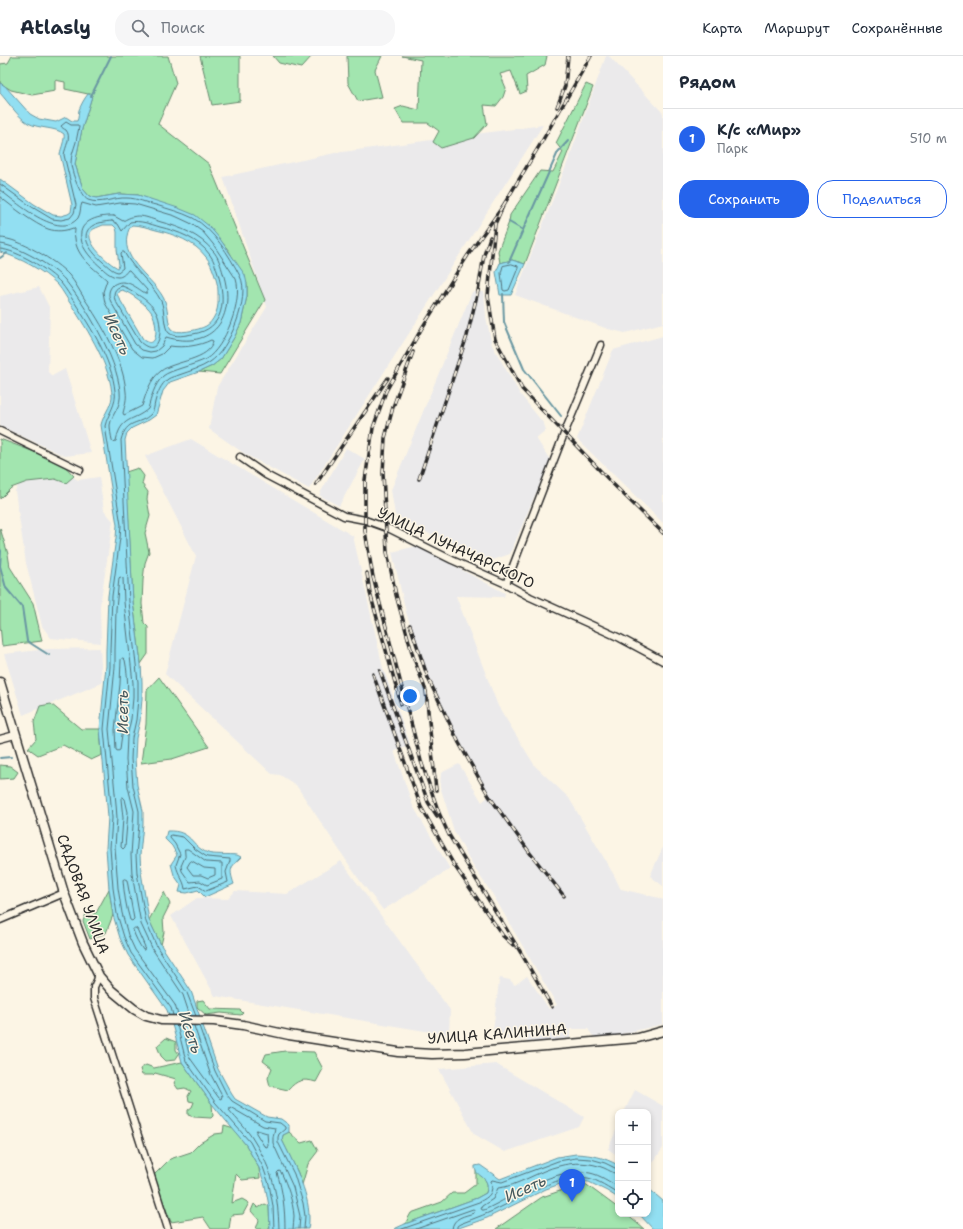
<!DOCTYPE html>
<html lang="ru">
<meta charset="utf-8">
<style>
body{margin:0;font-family:"Shantell Sans",sans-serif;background:#f6f6f7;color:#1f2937}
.controls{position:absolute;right:12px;bottom:12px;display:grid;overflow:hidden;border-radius:8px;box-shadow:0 2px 6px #0003}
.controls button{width:36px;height:36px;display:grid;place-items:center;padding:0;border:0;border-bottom:1px solid #e0e1e3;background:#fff;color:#1f2937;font:20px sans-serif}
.you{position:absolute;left:410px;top:640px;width:14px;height:14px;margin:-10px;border:3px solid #fff;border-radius:50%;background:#1a73e8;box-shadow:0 0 0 6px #1a73e833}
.badge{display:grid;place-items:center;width:26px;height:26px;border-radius:50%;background:#2563eb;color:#fff;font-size:13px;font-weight:700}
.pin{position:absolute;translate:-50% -33px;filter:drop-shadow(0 1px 2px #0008)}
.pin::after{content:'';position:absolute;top:21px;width:14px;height:12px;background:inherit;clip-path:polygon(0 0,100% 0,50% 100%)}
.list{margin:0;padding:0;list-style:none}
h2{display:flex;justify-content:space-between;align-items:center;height:52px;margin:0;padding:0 16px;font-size:17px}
h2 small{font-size:13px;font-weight:400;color:#747a83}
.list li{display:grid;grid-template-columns:26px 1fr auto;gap:12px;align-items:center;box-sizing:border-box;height:60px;padding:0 16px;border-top:1px solid #e0e1e3}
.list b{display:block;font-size:15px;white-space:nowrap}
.list p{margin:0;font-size:13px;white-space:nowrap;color:#747a83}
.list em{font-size:13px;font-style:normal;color:#747a83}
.actions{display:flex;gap:8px;padding:12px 16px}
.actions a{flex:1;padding:9px 0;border:1px solid #2563eb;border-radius:16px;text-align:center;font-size:14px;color:#2563eb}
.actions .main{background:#2563eb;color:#fff}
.icon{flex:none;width:22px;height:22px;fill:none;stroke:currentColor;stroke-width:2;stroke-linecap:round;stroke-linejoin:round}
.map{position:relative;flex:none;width:663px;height:1173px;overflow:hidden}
header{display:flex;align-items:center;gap:24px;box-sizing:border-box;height:56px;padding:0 20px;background:#fff;border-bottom:1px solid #e0e1e3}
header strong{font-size:19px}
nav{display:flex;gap:22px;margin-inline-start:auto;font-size:14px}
.search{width:280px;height:36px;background:#f6f6f7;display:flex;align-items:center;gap:10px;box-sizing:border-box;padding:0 14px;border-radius:16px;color:#747a83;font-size:15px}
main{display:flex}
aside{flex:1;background:#fff}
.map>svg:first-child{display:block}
</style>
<header>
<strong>Atlasly</strong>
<div class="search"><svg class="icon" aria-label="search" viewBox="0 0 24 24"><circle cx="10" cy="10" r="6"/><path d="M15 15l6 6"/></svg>Поиск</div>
<nav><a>Карта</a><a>Маршрут</a><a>Сохранённые</a></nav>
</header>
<main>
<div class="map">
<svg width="663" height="1173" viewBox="0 0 663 1173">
<rect width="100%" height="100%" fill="#fcf5e5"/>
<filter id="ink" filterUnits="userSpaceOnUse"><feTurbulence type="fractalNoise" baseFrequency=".025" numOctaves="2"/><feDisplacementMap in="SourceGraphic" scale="8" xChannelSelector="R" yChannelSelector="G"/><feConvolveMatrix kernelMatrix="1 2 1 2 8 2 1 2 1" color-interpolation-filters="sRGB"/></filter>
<g filter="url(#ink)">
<g fill="#ebeaeb">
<polygon points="606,0 609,0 663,57 663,267 625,277 608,273 515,239 568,105"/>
<polygon points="543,69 309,433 245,398 209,373 217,331 267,251 223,121 335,97"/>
<polygon points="39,231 50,253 48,316 52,320 65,313 91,397 65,400 0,370 0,240"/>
<polygon points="472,236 484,236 486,261 492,289 520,338 544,368 546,374 536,382 550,404 510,498 490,505 446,487 395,459 391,434"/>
<polygon points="663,280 663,467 577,383 613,294"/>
<polygon points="191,383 353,480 383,612 410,688 394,695 413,750 450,813 383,854 358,822 296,729 280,719 272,718 165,618 196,500 145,400"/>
<polygon points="346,392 365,403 339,450 319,439"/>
<polygon points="36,399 78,424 99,421 104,454 113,465 100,550 101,587 51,582 42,570 26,507 15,435"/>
<polygon points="417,490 505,537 504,541 456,540 498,650 535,710 569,742 615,821 620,832 621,833 659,842 663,844 663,968 626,977 599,982 592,979 588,973 570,973 570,982 542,986 492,982 499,926 500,922 510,924 515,929 527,920 549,953 557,949 493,839 473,810 454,775 440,730 441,717 459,708 482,746 489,740 459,687 428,622 406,556 392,496"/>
<polygon points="100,592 102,627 23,659 4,598 48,593"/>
<polygon points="663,791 663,830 650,820"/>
<polygon points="341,805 450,954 449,979 215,940 171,860 197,842 228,843 235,835 287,838"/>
<polygon points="496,1008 584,1061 579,1071 505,1096 474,1078 439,1013"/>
<polygon points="635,1034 663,1050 663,1092 648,1114 648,1056 624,1056"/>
<polygon points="618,1070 618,1100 608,1093"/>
</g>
<g fill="#a2e5af" stroke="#66886d">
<polygon points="12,0 168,0 176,27 158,68 209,108 265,244 220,318 199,316 212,310 221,303 235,280 241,267 247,240 247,228 229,195 209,170 153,145 138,139 119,138 96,142 89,140 83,133 75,108 82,73 92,40 90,38 88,38 65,33 65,26 55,24 55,35 32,39 11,34 0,27 0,8 8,7"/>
<polygon points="200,0 240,0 240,45 212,49"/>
<polygon points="273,0 312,0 301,12 279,7"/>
<polygon points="347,0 382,0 375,14 382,41 358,45 348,27"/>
<polygon points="402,0 547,0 545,9 526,20 527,35 520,38 511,15 500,18 506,32 503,41 496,50 484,49 487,68 474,82 441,92 433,86 439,75 428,67 403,67 395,53 403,50 419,54 421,4"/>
<polygon points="586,28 593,31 525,208 512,204 500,207 498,195 509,166 510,159 540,115 553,116 563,96 556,87"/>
<polygon points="0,383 61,406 74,420 66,427 55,423 27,426 11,432 0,443"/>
<polygon points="138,412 144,420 142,428 148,436 147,443 150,460 145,477 149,496 145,507 143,524 142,548 144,567 148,571 148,598 141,608 133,546 126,416"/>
<polygon points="0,472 8,498 10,511 33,547 42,585 2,590 0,568"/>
<polygon points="159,621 209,691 172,703 141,707 146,668 147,634"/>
<polygon points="51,648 81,673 100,673 102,699 91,704 63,689 38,699 28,692 36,683 34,666 40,650"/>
<polygon points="0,709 10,710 18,716 14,722 0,723"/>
<polygon points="109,833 113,859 106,877 90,883 83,865 86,858 96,857"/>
<polygon points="164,836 170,848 163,862 164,876 161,889 149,864"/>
<polygon points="203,944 210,953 240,954 243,957 241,959 221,957 206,959 197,951 197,945"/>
<polygon points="166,982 176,986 176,994 179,998 175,1004 166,1005 161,1000 157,990"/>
<path d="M285 995 314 996 323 1013 316 1026C303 1022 297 1024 288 1034L270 1030 268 1022 272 1012 263 1005 266 998Z"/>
<polygon points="182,1006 212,1048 213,1060 211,1062 194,1061 188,1059 188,1054 192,1051 194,1046 189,1045 188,1040 191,1035 185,1032 178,1033 174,1027 176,1023 155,1017 153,1019 142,1019 140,1013 146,1009 154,1012"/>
<polygon points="224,1070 234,1073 246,1089 259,1112 260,1122 242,1124 236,1118 232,1147 242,1143 249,1147 243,1158 231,1159 229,1173 211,1173 203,1161 171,1166 153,1120 170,1103 191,1096 200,1087 215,1078 223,1077"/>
<polygon points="289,1076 301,1087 312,1084 318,1095 308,1108 302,1129 298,1117 282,1084 283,1079"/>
<path d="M476 1115C484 1123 490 1125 486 1137L477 1142 405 1168 411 1157 442 1146 452 1137H464L476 1128Z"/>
<polygon points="584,1127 618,1152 618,1158 626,1158 644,1173 496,1173 542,1141"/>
<polygon points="254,1148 258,1152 265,1148 269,1150 270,1173 256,1173 259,1164 251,1155"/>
</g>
<g fill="#92dff2" stroke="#6997a2" fill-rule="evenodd">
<path d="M0 27 5 30 30 58 39 63 56 66 66 61 72 65H77C79 61 78 58 79 54 81 49 84 43 88 38H92V40L82 73 75 108 83 133 89 140 96 142 119 138 138 139 178 152 195 159 209 170 220 183 245 219 247 228V240L241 267 235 280 221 303 212 310 199 316 170 326 163 335 156 359 149 364 132 372 127 377 125 384 133 546 141 608 142 626V643L140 665 136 682 135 703 137 729 143 755V768L140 799 141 816 149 864 161 889 191 935 218 1013 231 1037 235 1043 267 1061 281 1063 289 1069V1076L283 1079 282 1084C293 1106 309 1136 309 1161 309 1165 309 1169 308 1173H270L269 1150 265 1129 259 1112 246 1089 212 1048 182 1006 173 972 167 954 128 899 120 882 113 859 109 833 106 792 108 761 107 749 100 673 106 610V595L108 540 116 482 117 469 101 369C103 359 111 351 112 341 112 312 87 273 72 250 67 243 63 235 58 229 43 214 20 202 0 196V123L34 148 53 159 61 160 68 158 71 156 72 149 60 98C61 92 65 84 64 78 56 71 39 73 28 67 17 60 9 47 0 37ZM103 169H113L116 172 117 176V193L119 209 118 212C109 208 84 186 91 175 94 172 99 171 103 169ZM132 169C141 169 148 172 156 174 174 178 195 186 206 201 210 205 212 212 214 217 216 223 218 229 218 235 218 243 219 251 215 259 213 263 210 268 206 270 199 274 176 279 171 273 168 270 168 250 164 243 154 222 122 206 127 180 128 175 129 172 132 169ZM122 234C131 237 147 249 152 257 157 265 160 297 143 283L119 242 117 238 119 235Z"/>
<polygon points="512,204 525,208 511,239 500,239 496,216 500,207"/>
<path d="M167 775C193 774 190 790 208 797 211 799 231 798 237 799L241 801C230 812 229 813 234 828L205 841 198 834 187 837 179 836 181 829 174 819 171 808 177 799 172 790 165 783Z"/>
<path d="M576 1098C593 1099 603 1101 618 1109V1142L607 1135 589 1126 577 1125 563 1127 546 1133 487 1162 456 1173H394L405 1168 477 1142 486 1137C492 1119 474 1122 475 1110L480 1109 500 1123 557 1101Z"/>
<polygon points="648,1132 663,1145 663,1173 653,1173 639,1158 648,1158"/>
</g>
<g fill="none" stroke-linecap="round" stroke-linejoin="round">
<g stroke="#54737b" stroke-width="1">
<path d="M0 128 32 151 52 163 61 164 70 162 74 157 76 149 64 99C65 91 72 81 66 74 64 73 62 72 61 70L66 66 71 69H78L79 71C78 76 77 81 76 86 74 93 71 99 71 107 71 115 80 140 88 144 101 149 114 141 127 142 137 142 146 147 156 149 168 153 181 156 193 162 214 174 229 199 240 220 251 241 229 294 210 306 201 312 190 315 179 319 176 320 171 321 168 323 161 328 157 338 155 346 154 350 154 355 151 358 139 370 127 362 121 384L129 546 138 626V643L136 664 132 682 131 703 133 730 139 755V768L136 799 137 817 146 866 157 891 187 937 196 960"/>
<path d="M0 134C16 146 59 185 78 162 81 157 80 151 82 147L96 151 120 147 135 148 175 160 190 167 203 176 213 188 236 223C243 244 225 292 206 303 195 309 170 314 163 320 154 329 151 342 148 353 133 366 121 360 116 385L113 386 112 384C111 379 110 374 110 369 112 356 122 352 120 335 117 302 86 250 65 224 54 211 17 189 0 188"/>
<path d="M0 141C13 151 34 168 48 173 57 176 65 175 73 172L75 173C75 176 74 179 75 182 76 201 95 213 107 224L103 236 105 247 132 293 142 301 153 302 162 298 170 290C183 292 199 290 211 284L213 285C211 304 173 305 161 315 150 323 146 338 142 350L124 359 123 357C125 349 127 343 126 336 124 305 101 267 84 242 79 234 75 226 69 219 56 205 19 182 0 182"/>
<path d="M114 160 123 165C138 156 145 161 161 166 180 171 200 179 213 195 218 200 221 210 223 217 237 261 213 295 166 281L162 290 156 295 150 296 142 294 135 288 111 246C108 240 108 234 113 229 125 221 135 231 145 237H147V234L129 214H128C125 218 122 221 118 221 112 221 106 216 102 212 94 205 82 194 81 182 78 164 101 159 114 160Z"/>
<path d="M112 165 118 168 122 175 130 166C140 164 150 168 160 171 177 175 199 183 210 199 214 204 216 212 218 218 226 244 225 273 193 278 186 279 175 282 169 277 163 272 165 253 161 245 152 227 134 215 124 196H122L121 197 123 212 118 216C112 215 108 210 103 206 81 187 77 167 112 165Z"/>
<path d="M0 193C17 194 49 214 61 227 66 233 70 240 75 247 91 272 112 304 115 335 117 349 108 357 105 370L121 469 120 482 112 540 110 594V611L104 673 111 748 112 762 110 792 113 832 117 858 124 881 131 897 171 952 173 959"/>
<polygon points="512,208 518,210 518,212 509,234 505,235 503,234 501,217 503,210"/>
<path d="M122 230C128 232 133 235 138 239 145 243 152 249 156 256 164 269 161 305 140 286L115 244C113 237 114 232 122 230Z"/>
<path d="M123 602 125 604C129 623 128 644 125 663 123 673 121 683 120 694L118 695 116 694 115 674 120 628 121 604Z"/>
<polygon points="123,741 125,743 128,756 125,791 123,793 121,791 123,762 121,743"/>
<path d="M171 779 183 781 195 793 207 801 230 803V805L226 816 228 826 206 835 198 830 185 833C184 824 178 819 176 809L180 798 175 788 170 782Z"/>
<polygon points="185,793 188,793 206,806 222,807 222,823 207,829 200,825 190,826 182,815 181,810 185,801"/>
<polygon points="192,805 204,812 215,813 215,819 208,822 201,819 193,819 187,811 190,806"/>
<path d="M125 823 127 824 134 863 132 865 130 864C126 851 124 837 123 824Z"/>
<path d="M135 872 137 873 145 891 144 894H143C139 888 135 881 133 874Z"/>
<polyline points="178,959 175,949 135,894 128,879 122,857 118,832 115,791 117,762 116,748 109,673 115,611 115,594 116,553 119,522 120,521 123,522 124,546 133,627 133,642 131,663 127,681 126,703 128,731 134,755 131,799 132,818 141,868 153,894 183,939 190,960"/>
<polyline points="177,969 186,1005 215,1046 250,1086 263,1111 269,1128 273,1150 274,1173"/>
<polyline points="182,969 190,1002 219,1042 221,1043 222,1040 210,1017 194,970"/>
<polyline points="199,970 215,1015 227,1039 232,1045 265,1065 280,1067 285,1071 285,1073 279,1078 278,1081 278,1086 294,1118 303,1147 305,1160 304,1173"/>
<polygon points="257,1074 267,1077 268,1089 267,1091 264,1090 256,1077"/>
<path d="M618 1118C612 1117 609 1114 604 1112 590 1106 573 1106 559 1110 540 1114 516 1131 498 1132L493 1143 482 1150 481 1152 482 1154H484C515 1140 555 1110 590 1117 600 1119 610 1126 618 1131"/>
<path d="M279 1173C278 1138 273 1115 254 1085 248 1074 237 1064 229 1054L230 1051 263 1070 275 1072 273 1081V1087L293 1131 300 1160 299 1173"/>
<path d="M285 1173C285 1154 283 1135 277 1117L279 1115 281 1116C287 1129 293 1145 294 1160 294 1164 293 1169 293 1173"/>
<path d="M402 1173 479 1146C489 1141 494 1137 491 1125L492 1124 502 1126 558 1105 576 1102 591 1103 605 1107 615 1112 618 1113"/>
<path d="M416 1173 473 1153 475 1154 474 1157C465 1160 453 1161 452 1173"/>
<path d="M457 1173V1170L460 1168C475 1162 490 1157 505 1149 531 1137 558 1118 588 1122 598 1124 609 1132 618 1137"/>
</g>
<g stroke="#6997a2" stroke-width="2">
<polyline points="91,40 111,0"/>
<polyline points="509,166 523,174 558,96 568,85"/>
<polyline points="0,202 7,197"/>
<polyline points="509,206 523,174"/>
<polyline points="503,238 504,266 524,313 561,360"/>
<polyline points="0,493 1,495 0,510 6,532 22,551 27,585 49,599"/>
<polyline points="0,702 11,701"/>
</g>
<defs>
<g id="minor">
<polyline points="0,375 80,414"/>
<polyline points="240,401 266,419 344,460 365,464 390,473 452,504 506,528 530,541 620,582 663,605"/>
<polyline points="506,528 564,378 601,289"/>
<polyline points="0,683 15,679"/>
<polyline points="0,864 64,837"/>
<polyline points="99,920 94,931 94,942 168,1173"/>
</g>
<polyline id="secondary" points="0,626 64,837 83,887 99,920 111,934 134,953 146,960 161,964 214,965 243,969 289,979 398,996 432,998 465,997 615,984 638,982 663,975"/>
</defs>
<use href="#minor" stroke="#2b2b2b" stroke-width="9"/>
<use href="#secondary" stroke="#2b2b2b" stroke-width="11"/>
<use href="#minor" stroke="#fcf5e5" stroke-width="6"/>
<use href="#secondary" stroke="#fcf5e5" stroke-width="8"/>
<defs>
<g id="rail">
<polyline points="591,0 541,87 503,150 495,168 488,240 495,283 522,333 613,428 663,477"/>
<polyline points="557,51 565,30 568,0"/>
<polyline points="503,150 468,199 422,272 386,335 373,372 365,424 365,475 373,521 421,705 439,757 449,779 521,897 552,951"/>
<polyline points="413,296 393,351 385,382 383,417 387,496 396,539 413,600 426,635 436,734"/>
<polyline points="419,423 467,280 478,235 484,199 490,181"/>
<polyline points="316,428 388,322"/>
<polyline points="367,517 370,537 401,648"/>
<polyline points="410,569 428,622 459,687 489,740 530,797 564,840"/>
<polyline points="380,615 428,746 437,760"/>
<polyline points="373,618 421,751 454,809 503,880 513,889"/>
</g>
</defs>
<use href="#rail" stroke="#2b2b2b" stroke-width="3.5"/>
<use href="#rail" stroke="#fcf5e5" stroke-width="2" stroke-dasharray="6" stroke-linecap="butt"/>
</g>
</g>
<g text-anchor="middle" stroke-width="3" stroke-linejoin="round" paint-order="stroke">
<g font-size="15" fill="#2b2b2b" stroke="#fcf5e5">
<text transform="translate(456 492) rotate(25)" y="5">УЛИЦА ЛУНАЧАРСКОГО</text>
<text transform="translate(83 838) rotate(70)" y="5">САДОВАЯ УЛИЦА</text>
<text transform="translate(497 978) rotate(-4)" y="5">УЛИЦА КАЛИНИНА</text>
</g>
<g font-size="16" font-style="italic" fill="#45585d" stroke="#fcf5e5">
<text transform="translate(118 278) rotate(66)" y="6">Исеть</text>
<text transform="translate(122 656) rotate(-90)" y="6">Исеть</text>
<text transform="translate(191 976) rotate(71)" y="6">Исеть</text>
<text transform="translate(525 1132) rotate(-24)" y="6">Исеть</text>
</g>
</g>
</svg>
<div class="controls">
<button>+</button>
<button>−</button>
<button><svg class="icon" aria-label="locate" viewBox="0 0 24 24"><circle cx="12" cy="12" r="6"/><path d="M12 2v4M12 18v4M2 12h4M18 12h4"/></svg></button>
</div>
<div class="you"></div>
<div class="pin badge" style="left:572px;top:1146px">1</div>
</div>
<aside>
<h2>Рядом<small></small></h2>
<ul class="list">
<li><span class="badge">1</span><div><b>К/с «Мир»</b><p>Парк</p></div><em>510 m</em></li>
</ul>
<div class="actions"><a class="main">Сохранить</a><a>Поделиться</a></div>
</aside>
</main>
